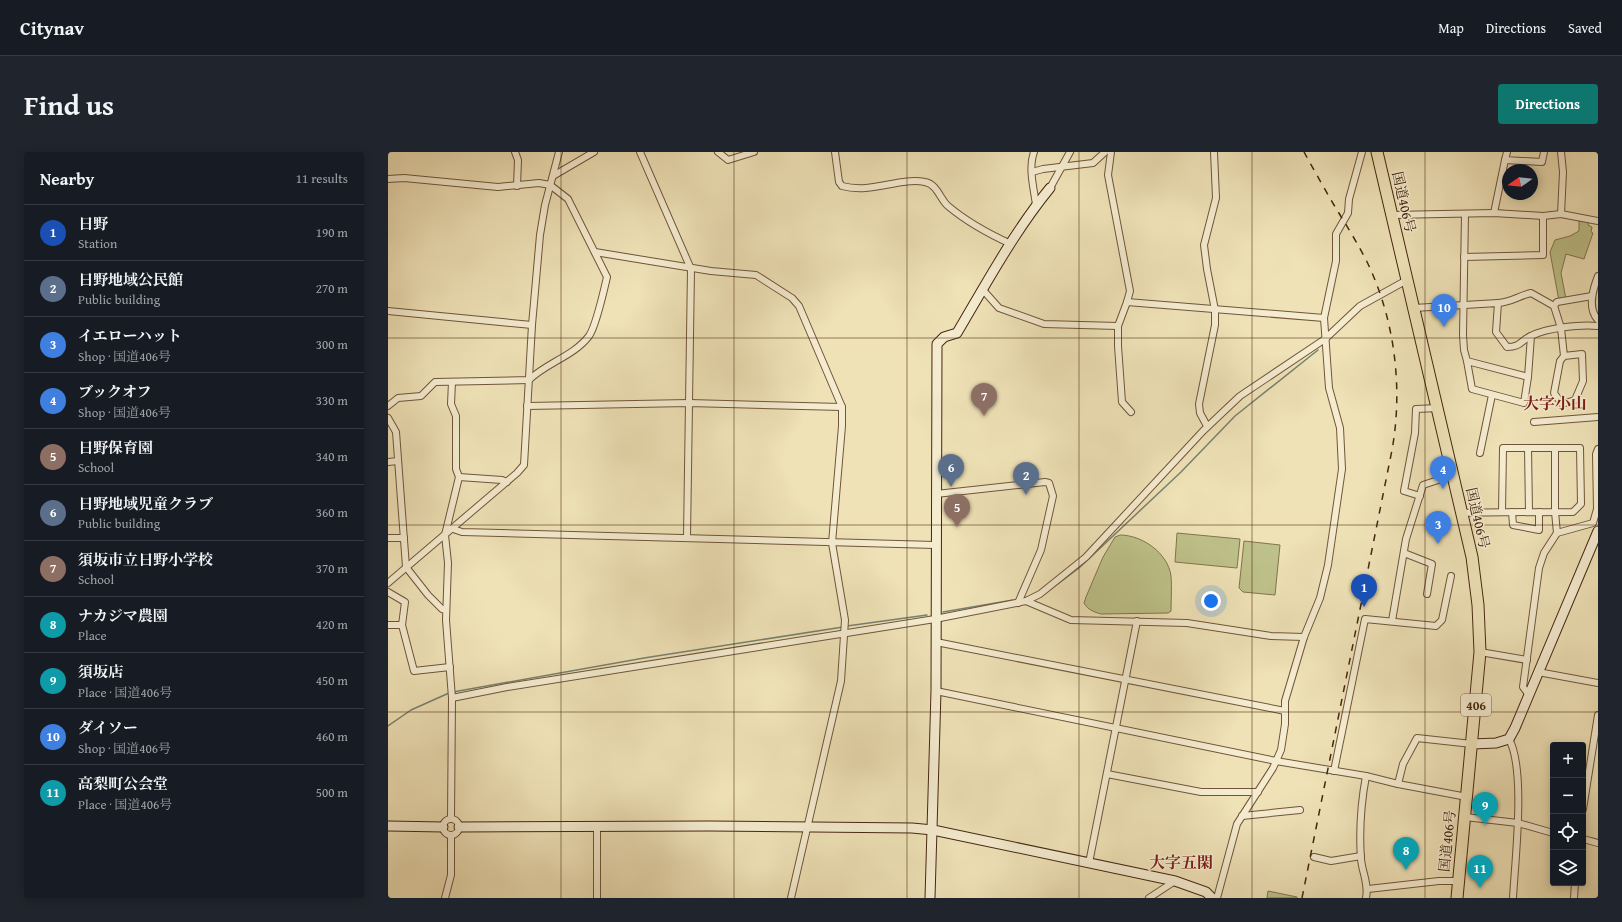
<!DOCTYPE html>
<meta charset="utf-8">
<style>
body{margin:0;font-family:"Gentium Book Plus","Noto Serif JP",serif;background:#20242c;color:#f1f3f6}
.controls{position:absolute;right:12px;bottom:12px;display:grid;overflow:hidden;border-radius:4px;box-shadow:0 2px 10px #0003}
.controls button{width:36px;height:36px;display:grid;place-items:center;padding:0;border:0;border-bottom:1px solid #363941;background:#171b24;color:#f1f3f6;font:20px sans-serif}
.compass{position:absolute;left:1114px;top:12px;width:36px;height:36px;border-radius:50%;background:#171b24;box-shadow:0 2px 10px #0003;rotate:256deg}
.you{position:absolute;left:823px;top:449px;width:14px;height:14px;margin:-10px;border:3px solid #fff;border-radius:50%;background:#1a73e8;box-shadow:0 0 0 6px #1a73e833}
.badge{display:grid;place-items:center;width:26px;height:26px;border-radius:50%;background:#0f766e;color:#fff;font-size:13px;font-weight:700}
.pin{position:absolute;translate:-50% -33px;filter:drop-shadow(0 1px 2px #0008)}
.pin::after{content:'';position:absolute;top:21px;width:14px;height:12px;background:inherit;clip-path:polygon(0 0,100% 0,50% 100%)}
.list{margin:0;padding:0;list-style:none}
h2{display:flex;justify-content:space-between;align-items:center;height:52px;margin:0;padding:0 16px;font-size:17px}
h2 small{font-size:13px;font-weight:400;color:#9ea1a6}
.list li{display:grid;grid-template-columns:26px 1fr auto;gap:12px;align-items:center;box-sizing:border-box;height:56px;padding:0 16px;border-top:1px solid #363941}
.list b{display:block;font-size:15px;white-space:nowrap}
.list p{margin:0;font-size:13px;white-space:nowrap;color:#9ea1a6}
.list em{font-size:13px;font-style:normal;color:#9ea1a6}
.icon{flex:none;width:22px;height:22px;fill:none;stroke:currentColor;stroke-width:2;stroke-linecap:round;stroke-linejoin:round}
.map{position:relative;flex:none;width:1210px;height:746px;overflow:hidden;border-radius:4px}
header{display:flex;align-items:center;gap:24px;box-sizing:border-box;height:56px;padding:0 20px;background:#171b24;border-bottom:1px solid #363941}
header strong{font-size:19px}
nav{display:flex;gap:22px;margin-inline-start:auto;font-size:14px}
.intro{display:flex;align-items:center;justify-content:space-between;box-sizing:border-box;height:96px;padding:0 24px}
h1{margin:0;font-size:28px}
.button{padding:10px 18px;border-radius:4px;background:#0f766e;color:#fff;font-size:14px;font-weight:700}
main{display:flex;gap:24px;padding:0 24px}
aside{flex:1;background:#171b24;border-radius:4px;box-shadow:0 2px 10px #0003}
.map>svg:first-child{display:block}
</style>
<header>
<strong>Citynav</strong>
<nav><a>Map</a><a>Directions</a><a>Saved</a></nav>
</header>
<div class="intro"><h1>Find us</h1><a class="button">Directions</a></div>
<main>
<aside>
<h2>Nearby<small>11 results</small></h2>
<ul class="list">
<li><span class="badge" style="background:#1a4fb4">1</span><div><b>日野</b><p>Station</p></div><em>190 m</em></li>
<li><span class="badge" style="background:#5c6f8a">2</span><div><b>日野地域公民館</b><p>Public building</p></div><em>270 m</em></li>
<li><span class="badge" style="background:#3f7fe0">3</span><div><b>イエローハット</b><p>Shop · 国道406号</p></div><em>300 m</em></li>
<li><span class="badge" style="background:#3f7fe0">4</span><div><b>ブックオフ</b><p>Shop · 国道406号</p></div><em>330 m</em></li>
<li><span class="badge" style="background:#8d6e63">5</span><div><b>日野保育園</b><p>School</p></div><em>340 m</em></li>
<li><span class="badge" style="background:#5c6f8a">6</span><div><b>日野地域児童クラブ</b><p>Public building</p></div><em>360 m</em></li>
<li><span class="badge" style="background:#8d6e63">7</span><div><b>須坂市立日野小学校</b><p>School</p></div><em>370 m</em></li>
<li><span class="badge" style="background:#0f9aa8">8</span><div><b>ナカジマ農園</b><p>Place</p></div><em>420 m</em></li>
<li><span class="badge" style="background:#0f9aa8">9</span><div><b>須坂店</b><p>Place · 国道406号</p></div><em>450 m</em></li>
<li><span class="badge" style="background:#3f7fe0">10</span><div><b>ダイソー</b><p>Shop · 国道406号</p></div><em>460 m</em></li>
<li><span class="badge" style="background:#0f9aa8">11</span><div><b>高梨町公会堂</b><p>Place · 国道406号</p></div><em>500 m</em></li>
</ul>
</aside>
<div class="map">
<svg width="1210" height="746" viewBox="0 0 1210 746">
<rect width="100%" height="100%" fill="#efe2b7"/>
<filter id="stains"><feTurbulence type="fractalNoise" baseFrequency=".005" numOctaves="4"/><feColorMatrix values="0 0 0 0 .2 0 0 0 0 .09 0 0 0 0 .02 0 0 0 .5 -.17"/></filter>
<radialGradient id="worn" r=".72"><stop offset=".6" stop-color="#630" stop-opacity="0"/><stop offset="1" stop-color="#630" stop-opacity=".3"/></radialGradient>
<g fill="#bec28a" stroke="#82744d">
<polygon points="1191,68 1201,68 1200,73 1204,75 1203,80 1205,81 1196,107 1178,102 1173,121 1178,147 1171,149 1162,100 1167,88 1182,84 1191,79"/>
<polygon points="789,381 852,387 849,416 787,410"/>
<path d="M732 383C754 383 780 401 783 424 784 435 783 447 783 459L780 461 713 462C706 460 700 458 696 451L698 445 715 405 727 385Z"/>
<polygon points="856,389 892,393 887,443 855,440 851,436"/>
<polygon points="880,739 909,745 909,746 879,746"/>
</g>
<g fill="none" stroke-linecap="round" stroke-linejoin="round">
<g stroke="#788171" stroke-width="1.5">
<polyline points="663,437 691,416 793,320 847,264 930,198"/>
<polyline points="555,460 625,448"/>
<polyline points="459,474 539,463"/>
<polyline points="65,540 256,506 455,475"/>
<polyline points="0,574 23,558 61,541"/>
</g>
<defs>
<g id="street">
<polyline points="127,0 130,8 129,34"/>
<polyline points="252,0 303,117 299,385"/>
<polyline points="330,0 340,8 366,0"/>
<path d="M447 0 451 30 454 34C484 42 511 25 537 30 549 32 552 47 560 54 579 70 601 82 623 92"/>
<path d="M646 0C640 16 646 37 648 53"/>
<polyline points="723,0 720,23 742,139 739,150 730,174 730,194 734,250 743,260"/>
<polyline points="1119,0 1117,8 1154,10 1156,0"/>
<polyline points="644,20 655,17 705,11 717,0"/>
<polyline points="165,24 206,0"/>
<path d="M0 27 16 26 110 35 151 31 162 33 180 47 219 125C216 138 208 174 201 184 186 204 158 211 141 228L47 230 33 244 10 246 0 254"/>
<polyline points="662,36 682,0"/>
<polyline points="1106,61 1117,8"/>
<polyline points="1077,62 1075,183 1076,198 1079,209 1140,225 1143,184"/>
<polyline points="1173,62 1175,20 1173,0"/>
<polyline points="1004,63 1106,61 1155,64 1173,62 1210,69"/>
<polyline points="207,100 323,119 368,123 404,146 411,154 454,255 454,274 444,391 457,468 453,529 403,746"/>
<polyline points="1076,105 1155,103 1155,64"/>
<path d="M1210 124C1205 137 1199 156 1210 168"/>
<polyline points="595,138 611,156 656,172 730,174"/>
<polyline points="739,150 936,166"/>
<path d="M1110 151C1124 150 1130 144 1143 141L1166 154"/>
<polyline points="1166,154 1173,176 1176,204 1172,209 1166,241 1174,252 1187,248 1195,229 1194,202 1176,204"/>
<polyline points="1166,154 1169,150 1204,144"/>
<path d="M1026 156 1110 151 1108 180 1119 195C1133 195 1132 189 1143 184 1158 176 1193 172 1210 174"/>
<polyline points="0,159 144,173"/>
<polyline points="1079,209 1084,237 1136,251 1140,225"/>
<polyline points="139,254 301,251 454,255"/>
<polyline points="0,266 8,280 18,415 40,443 54,457 58,458"/>
<polyline points="1146,270 1210,265"/>
<polyline points="819,274 812,261 811,252 827,173 827,158 819,117 816,93 828,46 826,0"/>
<polyline points="1140,296 1141,360"/>
<polyline points="1167,296 1167,360 1169,381 1205,371 1209,357 1208,302 1210,297"/>
<polyline points="1092,301 1104,243"/>
<polyline points="0,310 10,309"/>
<polyline points="71,325 114,328 119,330"/>
<polyline points="548,342 657,330 661,331 665,344 653,398 630,451"/>
<polyline points="1032,344 1016,339 1027,281 1028,257 1050,256"/>
<polyline points="1124,360 1125,373 1151,378 1151,360"/>
<path d="M1074 361C1111 360 1148 360 1185 360L1193 352 1192 296H1115L1114 360"/>
<polyline points="65,377 74,380 547,393"/>
<polyline points="0,386 16,386"/>
<polyline points="1016,401 1044,412 1039,442"/>
<polyline points="0,431 129,321 136,313 144,173 152,83 157,53 171,0"/>
<polyline points="0,440 17,450 14,473"/>
<polyline points="638,449 683,468 799,471 883,484 916,485"/>
<polyline points="1004,469 1018,387 1035,333 1065,323"/>
<polyline points="0,473 14,473 26,519 62,515"/>
<polyline points="548,490 897,559"/>
<polyline points="1092,500 1139,508"/>
<polyline points="1150,520 1210,531"/>
<polyline points="548,539 888,609 978,624 1010,632 1079,645"/>
<polyline points="1141,543 1135,535 1151,416 1156,401 1169,381"/>
<polyline points="64,546 119,535 547,467 638,449 652,442 698,405 815,279 852,244 937,187 972,154 1019,128"/>
<path d="M1121 587C1138 618 1127 708 1125 746"/>
<polyline points="946,619 977,467 1048,474 1054,468 1063,424"/>
<polyline points="719,622 813,640 870,640"/>
<path d="M978 624C973 651 971 679 973 707 974 720 981 732 978 746"/>
<polyline points="1010,632 1015,612 1029,586 1084,592"/>
<polyline points="1195,657 1210,563"/>
<polyline points="854,664 912,658"/>
<polyline points="1077,665 1130,671 1165,681"/>
<polyline points="63,666 64,546 58,468 60,411 57,383 71,325 68,317 68,264 63,252 64,230"/>
<circle cx="63" cy="675" r="8"/>
<polyline points="1195,687 1210,691"/>
<polyline points="926,705 943,709 973,704"/>
<polyline points="701,711 749,469"/>
<polyline points="980,737 1051,729 1070,729"/>
<polyline points="57,746 63,723 63,683"/>
<polyline points="209,746 209,675"/>
<polyline points="761,746 787,729"/>
<polyline points="829,746 849,672 885,616 893,598 897,572 897,549 916,485 932,446 940,413 954,317 952,276 941,236 936,166 948,109 948,82 960,61 961,47 974,0"/>
<polyline points="1186,746 1187,731"/>
</g>
<g id="secondary">
<polyline points="1084,592 1108,591 1121,587 1127,576 1210,379"/>
<polyline points="0,674 55,675"/>
<polyline points="71,675 322,674 524,676 545,678 787,729 818,740 824,746"/>
<path d="M542 746 548 539 549 192 556 185 569 181C598 132 626 80 662 36"/>
</g>
<polyline id="highway" points="989,0 1084,405 1090,453 1092,500 1069,746"/>
</defs>
<use href="#street" stroke="#70553a" stroke-width="8"/>
<use href="#secondary" stroke="#452610" stroke-width="11"/>
<use href="#highway" stroke="#452610" stroke-width="13"/>
<use href="#street" stroke="#f5ecd0" stroke-width="6"/>
<use href="#secondary" stroke="#f5ecd0" stroke-width="9"/>
<use href="#highway" stroke="#efe2b7" stroke-width="11"/>
<path stroke="#452610" stroke-width="1.5" stroke-dasharray="7 7" stroke-linecap="butt" d="M914 746 1004 298C1015 237 1007 170 981 114 971 93 958 73 946 53 936 36 926 18 916 0"/>
</g>
<path fill="none" stroke="#452610" stroke-width="1" stroke-opacity="0.55" d="M173 0V746M346 0V746M519 0V746M691 0V746M864 0V746M1037 0V746M0 186H1210M0 373H1210M0 560H1210"/>
<g text-anchor="middle" stroke-width="3" stroke-linejoin="round" paint-order="stroke">
<rect fill="#f5ecd0" stroke="#7a614a" stroke-width="1" x="1073" y="542" width="30" height="22" rx="3"/>
<g font-size="13" font-weight="bold" fill="#452610">
<text x="1088" y="558">406</text>
</g>
<g font-size="14" fill="#452610" stroke="#f5ecd0">
<text transform="translate(1016 50) rotate(77)" y="5">国道406号</text>
<text transform="translate(1090 366) rotate(77)" y="5">国道406号</text>
<text transform="translate(1059 689) rotate(-84)" y="5">国道406号</text>
</g>
<g font-size="16" font-weight="bold" fill="#7a1f14" stroke="#f5ecd0">
<text x="1167" y="257">大字小山</text>
<text x="793" y="716">大字五閑</text>
</g>
</g>
<rect width="100%" height="100%" filter="url(#stains)"/>
<rect width="100%" height="100%" fill="url(#worn)"/>
</svg>
<div class="controls">
<button>+</button>
<button>−</button>
<button><svg class="icon" aria-label="locate" viewBox="0 0 24 24"><circle cx="12" cy="12" r="6"/><path d="M12 2v4M12 18v4M2 12h4M18 12h4"/></svg></button>
<button><svg class="icon" aria-label="layers" viewBox="0 0 24 24"><path d="M12 4l9 5-9 5-9-5zM3 14l9 5 9-5"/></svg></button>
</div>
<svg class="compass" viewBox="-18 -18 36 36"><path d="M0-13l5 13h-10z" fill="#e53935"/><path d="M0 13l5-13h-10z" fill="#9ea1a6"/></svg>
<div class="you"></div>
<div class="pin badge" style="left:976px;top:455px;background:#1a4fb4">1</div>
<div class="pin badge" style="left:638px;top:343px;background:#5c6f8a">2</div>
<div class="pin badge" style="left:1050px;top:392px;background:#3f7fe0">3</div>
<div class="pin badge" style="left:1055px;top:337px;background:#3f7fe0">4</div>
<div class="pin badge" style="left:569px;top:375px;background:#8d6e63">5</div>
<div class="pin badge" style="left:563px;top:335px;background:#5c6f8a">6</div>
<div class="pin badge" style="left:596px;top:264px;background:#8d6e63">7</div>
<div class="pin badge" style="left:1018px;top:718px;background:#0f9aa8">8</div>
<div class="pin badge" style="left:1097px;top:673px;background:#0f9aa8">9</div>
<div class="pin badge" style="left:1056px;top:175px;background:#3f7fe0">10</div>
<div class="pin badge" style="left:1092px;top:736px;background:#0f9aa8">11</div>
</div>
</main>
